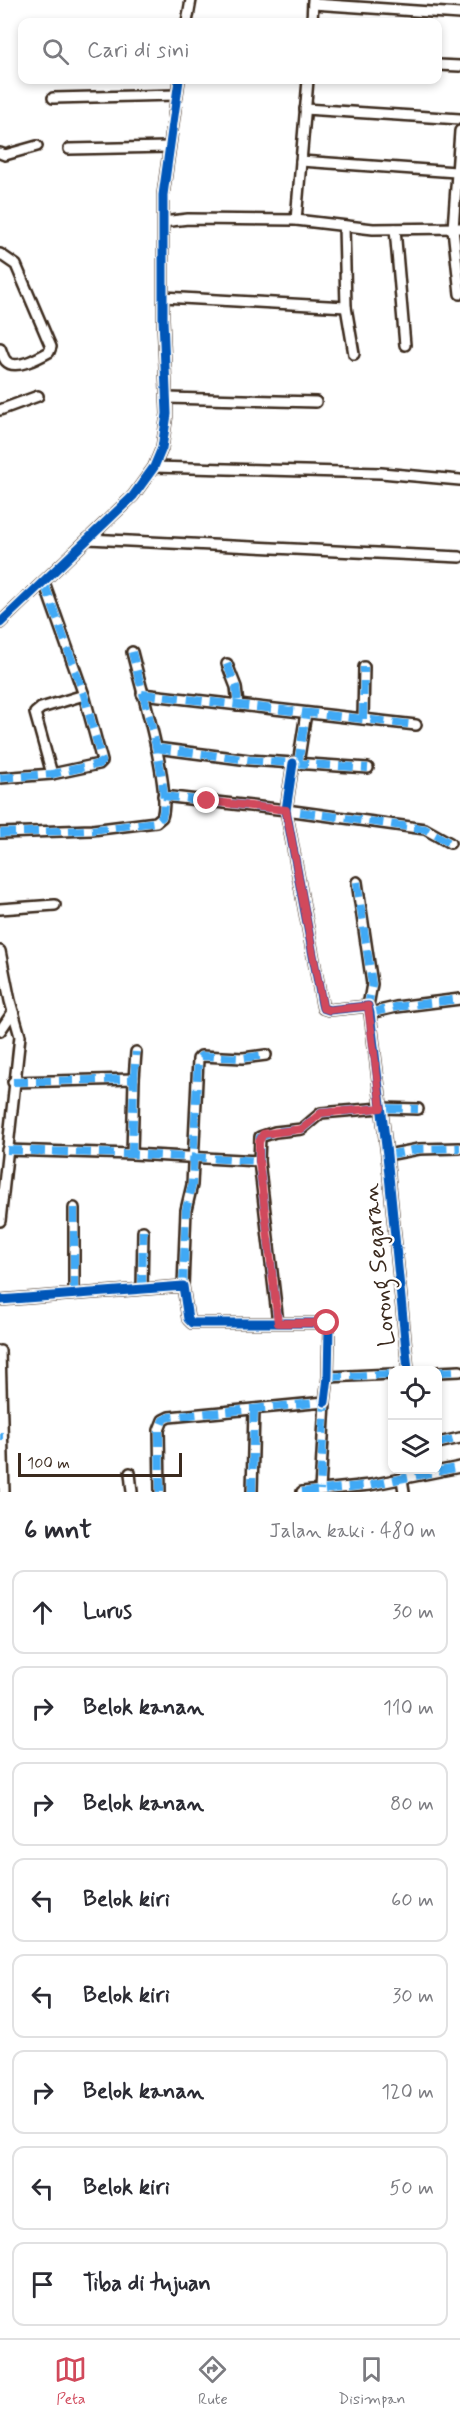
<!DOCTYPE html>
<html lang="id">
<meta charset="utf-8">
<style>
body{margin:0;font-family:Mynerve,sans-serif;background:#f2f2f3;color:#2b2b33}
.controls{position:absolute;right:18px;bottom:18px;display:grid;overflow:hidden;border-radius:12px;box-shadow:0 3px 9px #0003}
.controls button{width:54px;height:54px;display:grid;place-items:center;padding:0;border:0;border-bottom:2px solid #e1e1e2;background:#fff;color:#2b2b33;font:30px sans-serif}
.scale{position:absolute;left:18px;bottom:15px;width:164px;box-sizing:border-box;padding-left:6px;border:3px solid #3b2a1e;border-top:0;font-size:16px;line-height:21px;white-space:nowrap;color:#3b2a1e;-webkit-text-stroke:4px #fff;paint-order:stroke}
.stop{position:absolute;width:18px;height:18px;margin:-14px;border:4px solid #d1495b;border-radius:50%;background:#fff}
.stop.end{background:#d1495b;border-color:#fff;box-shadow:0 2px 6px #0008}
.list{margin:0;padding:0;list-style:none}
h2{display:flex;justify-content:space-between;align-items:center;height:78px;margin:0;padding:0 24px;font-size:26px}
h2 small{font-size:20px;font-weight:400;color:#7c7c81}
.list li{display:grid;grid-template-columns:39px 1fr auto;gap:18px;align-items:center;box-sizing:border-box;height:84px;margin:0 12px 12px;padding:0 12px;border:2px solid #e1e1e2;border-radius:12px}
.list b{display:block;font-size:22px;white-space:nowrap}
.list em{font-size:20px;font-style:normal;color:#7c7c81}
.icon{flex:none;width:33px;height:33px;fill:none;stroke:currentColor;stroke-width:2;stroke-linecap:round;stroke-linejoin:round}
.map{position:relative;flex:none;width:460px;height:1492px;overflow:hidden}
.search{position:absolute;background:#fff;box-shadow:0 3px 9px #0003;left:18px;right:18px;top:18px;height:66px;display:flex;align-items:center;gap:15px;box-sizing:border-box;padding:0 21px;border-radius:12px;color:#7c7c81;font-size:22px}
.sheet{height:846px;background:#fff}
nav{display:flex;justify-content:space-around;align-items:center;box-sizing:border-box;height:84px;border-top:2px solid #e1e1e2;background:#fff;font-size:16px;color:#7c7c81}
nav a{display:grid;justify-items:center;gap:3px}
nav .on{color:#d1495b}
.map>svg:first-child{display:block}
</style>
<div class="map">
<svg width="460" height="1492" viewBox="0 0 460 1492">
<rect width="100%" height="100%" fill="#fff"/>
<filter id="ink" filterUnits="userSpaceOnUse"><feTurbulence type="fractalNoise" baseFrequency=".0167" numOctaves="2"/><feDisplacementMap in="SourceGraphic" scale="12" xChannelSelector="R" yChannelSelector="G"/><feConvolveMatrix kernelMatrix="1 2 1 2 8 2 1 2 1" color-interpolation-filters="sRGB"/></filter>
<g filter="url(#ink)">
<g fill="none" stroke-linecap="round" stroke-linejoin="round">
<defs>
<g id="minor">
<polyline points="313,4 460,14"/>
<polyline points="187,22 191,0"/>
<polyline points="312,22 313,0"/>
<polyline points="438,65 460,66"/>
<polyline points="53,98 176,95"/>
<polyline points="305,109 460,119"/>
<polyline points="460,131 453,229 460,294"/>
<polyline points="69,149 169,147"/>
<polyline points="0,153 5,155 37,146"/>
<polyline points="301,161 456,172"/>
<polyline points="296,220 308,80"/>
<polyline points="163,222 188,219 296,220 373,229 460,228"/>
<polyline points="395,229 405,345"/>
<path d="M0 254 16 265 51 347 49 352C40 357 15 371 6 361 3 358 2 352 0 348"/>
<polyline points="163,297 346,307 344,226"/>
<polyline points="346,307 354,354"/>
<polyline points="167,398 316,402"/>
<polyline points="0,410 38,396"/>
<polyline points="154,467 381,473 460,480"/>
<polyline points="88,539 460,557"/>
<polyline points="0,623 133,496 154,467 162,448 167,414 163,319 163,195 179,80"/>
<polyline points="227,664 236,687 238,705"/>
<polyline points="142,694 416,725"/>
<polyline points="363,719 364,667"/>
<polyline points="156,748 249,760 368,768"/>
<polyline points="293,763 286,810 322,1004 323,1008 329,1010 368,1006 370,1013 387,1155 408,1370"/>
<polyline points="298,764 306,713"/>
<polyline points="52,774 35,713 41,708 84,695"/>
<polyline points="0,778 52,774 99,764 102,761 84,695 44,582"/>
<polyline points="163,796 286,810 425,829 450,843"/>
<path d="M0 833 92 830 156 822 162 817C172 789 140 685 132 652"/>
<polyline points="357,882 372,984 368,1006"/>
<polyline points="0,909 55,905"/>
<polyline points="0,951 10,1001 20,1036 0,1221"/>
<polyline points="370,1013 396,1007 460,999"/>
<polyline points="0,1031 13,1012"/>
<polyline points="134,1079 136,1052"/>
<polyline points="13,1082 134,1079 132,1154"/>
<polyline points="7,1150 132,1154 259,1161"/>
<polyline points="387,1155 419,1149 460,1148"/>
<polyline points="74,1208 74,1294"/>
<polyline points="183,1286 186,1210 192,1185 198,1059 201,1056 243,1058 266,1055"/>
<polyline points="142,1289 143,1231"/>
<polyline points="0,1300 183,1286 188,1319 192,1323 327,1323 329,1328 328,1377 325,1402"/>
<polyline points="278,1323 259,1161 260,1137 275,1132 302,1129 321,1113 381,1108 418,1109"/>
<polyline points="0,1351 4,1492"/>
<polyline points="438,1372 460,1371"/>
<polyline points="328,1377 392,1374"/>
<polyline points="438,1443 460,1438"/>
<polyline points="130,1473 132,1492"/>
<polyline points="402,1479 404,1492"/>
<polyline points="160,1492 159,1430 163,1420 169,1417 325,1402 320,1490"/>
<polyline points="252,1492 254,1409"/>
<polyline points="302,1492 370,1485 460,1467"/>
</g>
</defs>
<use href="#minor" stroke="#3b2a1e" stroke-width="14"/>
<use href="#minor" stroke="#fff" stroke-width="9"/>
<g stroke="#3fa9f5" stroke-width="8" stroke-dasharray="15 8" stroke-linecap="butt">
<polyline points="227,664 236,687 238,705"/>
<polyline points="142,694 416,725"/>
<polyline points="363,719 364,667"/>
<polyline points="156,748 249,760 368,768"/>
<polyline points="298,764 306,713"/>
<polyline points="0,778 52,774 99,764 102,761 84,695 44,582"/>
<polyline points="163,796 286,810 425,829 450,843"/>
<path d="M0 833 92 830 156 822 162 817C172 789 140 685 132 652"/>
<polyline points="357,882 372,984 368,1006"/>
<polyline points="370,1013 396,1007 460,999"/>
<polyline points="134,1079 136,1052"/>
<polyline points="13,1082 134,1079 132,1154"/>
<polyline points="7,1150 132,1154 259,1161"/>
<polyline points="387,1155 419,1149 460,1148"/>
<polyline points="74,1208 74,1294"/>
<polyline points="183,1286 186,1210 192,1185 198,1059 201,1056 243,1058 266,1055"/>
<polyline points="142,1289 143,1231"/>
<polyline points="278,1323 259,1161 260,1137 275,1132 302,1129 321,1113 381,1108 418,1109"/>
<polyline points="438,1372 460,1371"/>
<polyline points="328,1377 392,1374"/>
<polyline points="0,1436 3,1436"/>
<polyline points="438,1443 460,1438"/>
<polyline points="160,1492 159,1430 163,1420 169,1417 325,1402 320,1490"/>
<polyline points="252,1492 254,1409"/>
<polyline points="302,1492 370,1485 460,1467"/>
</g>
<defs>
<g id="cycleway">
<polyline points="0,623 133,496 154,467 162,448 167,414 163,319 163,195 179,80"/>
<polyline points="293,763 286,810 322,1004 323,1008 329,1010 368,1006 370,1013 387,1155 408,1370"/>
<polyline points="0,1300 183,1286 188,1319 192,1323 327,1323 329,1328 328,1377 325,1402"/>
</g>
</defs>
<use href="#cycleway" stroke="#fff" stroke-width="13"/>
<use href="#cycleway" stroke="#0057b8" stroke-width="9"/>
</g>
</g>
<g fill="none" stroke-linecap="round" stroke-linejoin="round" filter="url(#ink)">
<polyline stroke="#d1495b" stroke-width="8" points="207,801 286,810 323,1008 329,1010 368,1006 381,1108 321,1113 302,1129 263,1134 259,1142 259,1161 278,1323 327,1323"/>
</g>
<g text-anchor="middle" stroke-width="4.5" stroke-linejoin="round" paint-order="stroke">
<g font-size="24" fill="#3b2a1e" stroke="#fff">
<text transform="translate(378 1265) rotate(-96)" y="8">Lorong Segaran</text>
</g>
</g>
</svg>
<div class="controls">
<button><svg class="icon" aria-label="locate" viewBox="0 0 24 24"><circle cx="12" cy="12" r="6"/><path d="M12 2v4M12 18v4M2 12h4M18 12h4"/></svg></button>
<button><svg class="icon" aria-label="layers" viewBox="0 0 24 24"><path d="M12 4l9 5-9 5-9-5zM3 14l9 5 9-5"/></svg></button>
</div>
<div class="scale">100 m</div>
<div class="stop" style="left:327px;top:1323px"></div>
<div class="stop end" style="left:207px;top:801px"></div>
<div class="search"><svg class="icon" aria-label="search" viewBox="0 0 24 24"><circle cx="10" cy="10" r="6"/><path d="M15 15l6 6"/></svg>Cari di sini</div>
</div>
<section class="sheet">
<h2>6 mnt<small>Jalan kaki · 480 m</small></h2>
<ul class="list">
<li><svg class="icon" aria-label="ahead" viewBox="0 0 24 24"><path d="M12 20V5M6 11l6-6 6 6"/></svg><div><b>Lurus</b></div><em>30 m</em></li>
<li><svg class="icon" aria-label="right" viewBox="0 0 24 24"><path d="M7 20v-9h11M14 6l5 5-5 5"/></svg><div><b>Belok kanan</b></div><em>110 m</em></li>
<li><svg class="icon" aria-label="right" viewBox="0 0 24 24"><path d="M7 20v-9h11M14 6l5 5-5 5"/></svg><div><b>Belok kanan</b></div><em>80 m</em></li>
<li><svg class="icon" aria-label="left" viewBox="0 0 24 24"><path d="M17 20v-9H6M10 6l-5 5 5 5"/></svg><div><b>Belok kiri</b></div><em>60 m</em></li>
<li><svg class="icon" aria-label="left" viewBox="0 0 24 24"><path d="M17 20v-9H6M10 6l-5 5 5 5"/></svg><div><b>Belok kiri</b></div><em>30 m</em></li>
<li><svg class="icon" aria-label="right" viewBox="0 0 24 24"><path d="M7 20v-9h11M14 6l5 5-5 5"/></svg><div><b>Belok kanan</b></div><em>120 m</em></li>
<li><svg class="icon" aria-label="left" viewBox="0 0 24 24"><path d="M17 20v-9H6M10 6l-5 5 5 5"/></svg><div><b>Belok kiri</b></div><em>50 m</em></li>
<li><svg class="icon" aria-label="arrive" viewBox="0 0 24 24"><path d="M6 21V4h12l-3 4 3 4H6"/></svg><div><b>Tiba di tujuan</b></div></li>
</ul>
</section>
<nav>
<a class="on"><svg class="icon" aria-label="map" viewBox="0 0 24 24"><path d="M3 6l6-2 6 2 6-2v14l-6 2-6-2-6 2zM9 4v14M15 6v14"/></svg>Peta</a>
<a><svg class="icon" aria-label="directions" viewBox="0 0 24 24"><path d="M12 3l9 9-9 9-9-9zM9 14v-3h6M13 9l2 2-2 2"/></svg>Rute</a>
<a><svg class="icon" aria-label="saved" viewBox="0 0 24 24"><path d="M7 4h10v16l-5-4-5 4z"/></svg>Disimpan</a>
</nav>
